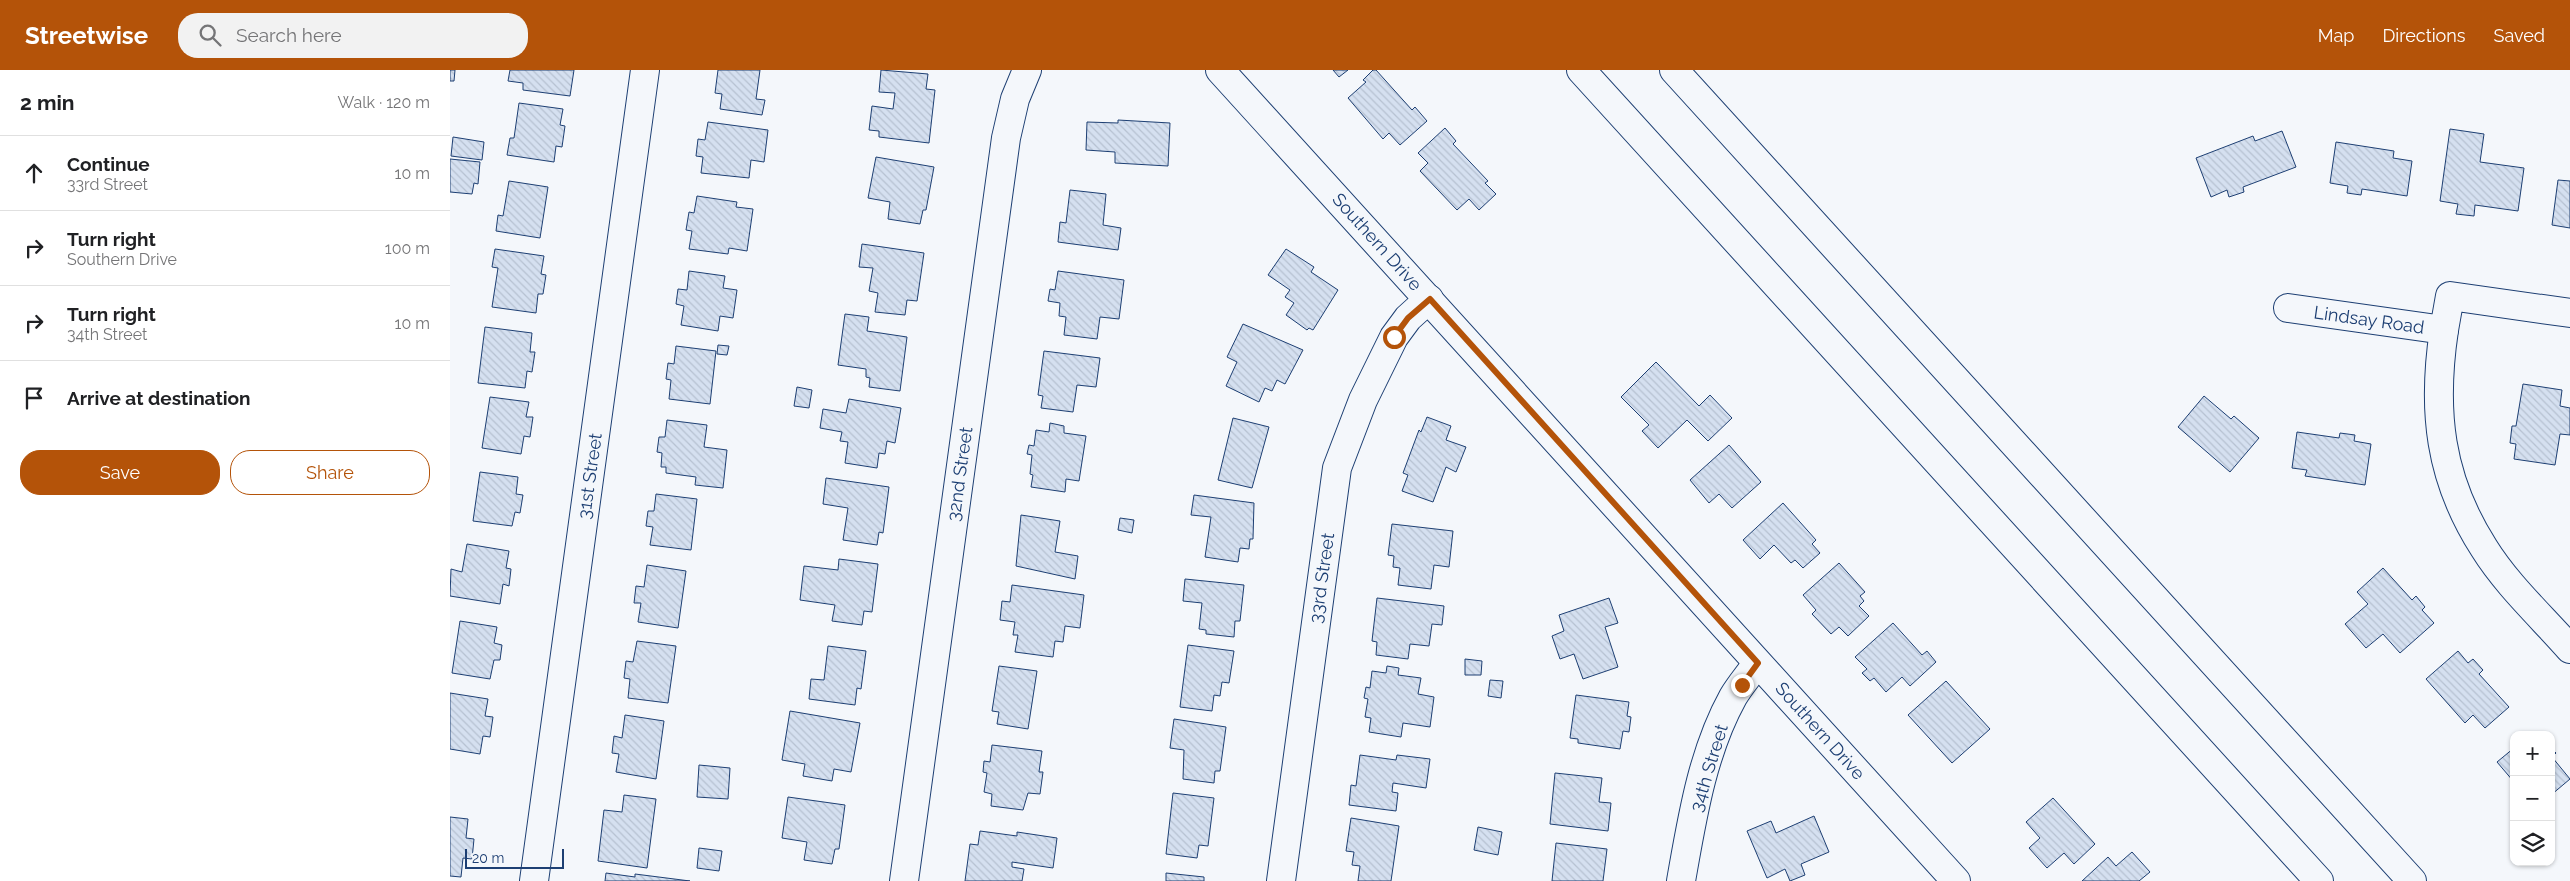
<!DOCTYPE html>
<meta charset="utf-8">
<style>
body{margin:0;font-family:Raleway,sans-serif;background:#f2f2f2;color:#202124}
.controls{position:absolute;right:15px;bottom:15px;display:grid;overflow:hidden;border-radius:10px;box-shadow:0 1px 4px #0004}
.controls button{width:45px;height:45px;display:grid;place-items:center;padding:0;border:0;border-bottom:1px solid #e0e0e0;background:#fff;color:#202124;font:25px sans-serif}
.scale{position:absolute;left:15px;bottom:12px;width:99px;box-sizing:border-box;padding-left:5px;border:2px solid #1d3f73;border-top:0;font-size:14px;line-height:18px;white-space:nowrap;color:#1d3f73;-webkit-text-stroke:4px #f4f7fb;paint-order:stroke}
.stop{position:absolute;width:15px;height:15px;margin:-11px;border:4px solid #b45309;border-radius:50%;background:#fff}
.stop.end{background:#b45309;border-color:#fff;box-shadow:0 1px 5px #0008}
.list{margin:0;padding:0;list-style:none}
h2{display:flex;justify-content:space-between;align-items:center;height:65px;margin:0;padding:0 20px;font-size:21px}
h2 small{font-size:16px;font-weight:400;color:#757577}
.list li{display:grid;grid-template-columns:32px 1fr auto;gap:15px;align-items:center;box-sizing:border-box;height:75px;padding:0 20px;border-top:1px solid #e0e0e0}
.list b{display:block;font-size:19px;white-space:nowrap}
.list p{margin:0;font-size:16px;white-space:nowrap;color:#757577}
.list em{font-size:16px;font-style:normal;color:#757577}
.actions{display:flex;gap:10px;padding:15px 20px}
.actions a{flex:1;padding:11px 0;border:1px solid #b45309;border-radius:20px;text-align:center;font-size:18px;color:#b45309}
.actions .main{background:#b45309;color:#fff}
.icon{flex:none;width:28px;height:28px;fill:none;stroke:currentColor;stroke-width:2;stroke-linecap:round;stroke-linejoin:round}
.map{position:relative;flex:none;width:2120px;height:811px;overflow:hidden}
header{display:flex;align-items:center;gap:30px;box-sizing:border-box;height:70px;padding:0 25px;background:#b45309;color:#fff}
header strong{font-size:24px}
nav{display:flex;gap:28px;margin-inline-start:auto;font-size:18px}
.search{width:350px;height:45px;background:#f2f2f2;display:flex;align-items:center;gap:12px;box-sizing:border-box;padding:0 18px;border-radius:20px;color:#757577;font-size:19px}
main{display:flex}
aside{flex:1;background:#fff}
.map>svg:first-child{display:block}
</style>
<header>
<strong>Streetwise</strong>
<div class="search"><svg class="icon" aria-label="search" viewBox="0 0 24 24"><circle cx="10" cy="10" r="6"/><path d="M15 15l6 6"/></svg>Search here</div>
<nav><a>Map</a><a>Directions</a><a>Saved</a></nav>
</header>
<main>
<aside>
<h2>2 min<small>Walk · 120 m</small></h2>
<ul class="list">
<li><svg class="icon" aria-label="ahead" viewBox="0 0 24 24"><path d="M12 20V5M6 11l6-6 6 6"/></svg><div><b>Continue</b><p>33rd Street</p></div><em>10 m</em></li>
<li><svg class="icon" aria-label="right" viewBox="0 0 24 24"><path d="M7 20v-9h11M14 6l5 5-5 5"/></svg><div><b>Turn right</b><p>Southern Drive</p></div><em>100 m</em></li>
<li><svg class="icon" aria-label="right" viewBox="0 0 24 24"><path d="M7 20v-9h11M14 6l5 5-5 5"/></svg><div><b>Turn right</b><p>34th Street</p></div><em>10 m</em></li>
<li><svg class="icon" aria-label="arrive" viewBox="0 0 24 24"><path d="M6 21V4h12l-3 4 3 4H6"/></svg><div><b>Arrive at destination</b></div></li>
</ul>
<div class="actions"><a class="main">Save</a><a>Share</a></div>
</aside>
<div class="map">
<svg width="2120" height="811" viewBox="0 0 2120 811">
<defs>
<pattern id="building-back-hatch" width="6" height="6" patternUnits="userSpaceOnUse" patternTransform="scale(1.25)"><rect width="6" height="6" fill="#d5e0f0"/><path d="M-1 5l2 2M0 0l6 6M5-1l2 2" fill="none" stroke="#b6c1d1"/></pattern>
</defs>
<rect width="100%" height="100%" fill="#f4f7fb"/>
<g fill="url(#building-back-hatch)" stroke="#1d3f73">
<polygon points="0,0 5,0 4,11 0,11"/>
<polygon points="60,0 124,0 120,26 73,20 73,13 58,11"/>
<polygon points="268,0 310,0 306,29 315,30 312,45 270,39 272,24 265,23"/>
<polygon points="431,0 478,4 476,19 485,20 479,73 429,67 429,61 419,60 422,36 443,39 445,23 429,22"/>
<polygon points="883,0 898,0 889,7"/>
<polygon points="923,0 926,0 962,40 965,37 977,51 950,75 939,63 933,69 898,28 916,12 913,10"/>
<polygon points="69,33 113,39 110,55 115,56 112,77 106,76 104,92 57,85 60,68 64,68"/>
<polygon points="668,50 720,53 718,96 665,93 665,82 636,80 637,52 668,53"/>
<polygon points="258,52 318,60 314,92 301,90 299,108 251,103 253,87 246,86 248,69 255,70"/>
<polygon points="995,58 1006,71 1003,74 1038,111 1035,113 1046,124 1029,140 1019,129 1007,140 970,101 978,93 968,83"/>
<polygon points="2000,59 2034,64 2030,92 2074,98 2068,141 2025,135 2024,146 2006,144 2008,134 1990,131"/>
<polygon points="1832,61 1846,97 1793,117 1794,122 1779,127 1777,120 1761,127 1746,88 1803,66 1805,71"/>
<polygon points="3,67 34,72 32,90 1,86"/>
<polygon points="1886,72 1944,81 1943,88 1962,91 1957,126 1912,119 1911,125 1897,123 1898,116 1880,113"/>
<polygon points="426,87 484,97 476,140 473,140 470,154 438,149 440,132 418,128"/>
<polygon points="0,89 30,92 28,114 24,113 22,124 0,122"/>
<polygon points="2108,110 2120,111 2120,158 2102,155"/>
<polygon points="59,111 98,117 90,168 46,161 48,145 53,146"/>
<polygon points="620,120 656,124 653,155 671,158 668,180 608,172 610,152 616,153"/>
<polygon points="247,126 287,132 286,137 303,139 297,181 279,178 278,184 239,179 242,161 236,160 239,142 244,143"/>
<polygon points="412,174 474,183 467,231 457,230 455,245 425,242 428,223 419,221 423,198 409,197"/>
<polygon points="45,179 94,186 91,204 96,205 93,224 88,224 86,243 42,237 48,198 42,197"/>
<polygon points="836,179 864,197 861,202 888,220 863,260 859,258 857,260 836,245 844,233 835,227 840,220 818,205"/>
<polygon points="239,201 275,206 273,218 287,220 283,248 270,246 268,261 231,255 234,236 226,234 228,219 237,220"/>
<polygon points="608,201 674,210 669,249 650,247 647,269 614,265 616,247 609,246 610,233 598,231 600,219 605,220"/>
<polygon points="395,244 419,247 417,261 457,267 450,321 419,317 420,308 416,307 416,299 388,295"/>
<polygon points="793,254 853,280 835,314 827,310 822,321 815,318 809,332 776,316 787,292 777,287"/>
<polygon points="35,257 82,263 80,282 85,282 82,302 77,301 75,318 28,313"/>
<polygon points="268,275 279,276 277,285 267,284"/>
<polygon points="226,276 266,281 260,334 219,329 221,310 216,309 218,293 224,294"/>
<polygon points="594,281 650,288 646,317 627,315 623,342 591,338 593,326 588,325"/>
<polygon points="1206,292 1249,336 1260,325 1282,348 1258,371 1237,350 1208,378 1192,361 1199,355 1171,327"/>
<polygon points="2073,314 2112,320 2110,336 2120,338 2120,365 2110,364 2105,395 2064,389 2066,374 2060,373 2062,356 2066,356"/>
<polygon points="347,317 362,320 359,338 344,336"/>
<polygon points="1754,326 1781,349 1784,346 1809,368 1780,402 1728,357"/>
<polygon points="40,327 79,332 76,347 83,347 80,367 74,366 71,384 32,378"/>
<polygon points="399,329 451,338 445,373 437,371 435,384 429,383 427,398 395,393 398,372 390,371 392,362 370,358 373,339 396,343"/>
<polygon points="977,347 1001,356 996,370 1016,377 1006,402 996,397 983,432 952,421 958,405 953,403 969,360 971,362"/>
<polygon points="783,348 819,357 802,418 768,410"/>
<polygon points="217,350 257,355 254,377 277,380 273,418 245,415 246,407 216,403 216,397 211,397 212,383 207,382 209,367 215,367"/>
<polygon points="600,353 614,356 614,363 636,366 629,411 616,409 615,422 581,417 583,405 580,404 582,385 577,384 579,375 584,376 586,360 599,362"/>
<polygon points="1847,362 1889,368 1890,363 1905,365 1904,371 1921,374 1915,415 1855,406 1857,400 1842,398"/>
<polygon points="1279,375 1311,412 1282,438 1269,424 1259,433 1240,410"/>
<polygon points="30,402 68,407 66,424 73,425 70,443 65,442 62,456 23,451"/>
<polygon points="376,408 439,417 433,463 429,462 427,475 393,470 398,438 373,434"/>
<polygon points="206,424 247,429 241,480 200,475 203,457 196,456 198,441 204,441"/>
<polygon points="744,425 804,433 803,469 800,469 799,479 790,478 788,492 755,487 761,447 741,445"/>
<polygon points="1333,433 1366,470 1362,474 1370,483 1353,498 1345,490 1341,493 1324,475 1310,489 1293,470"/>
<polygon points="571,445 610,451 605,482 628,486 625,509 566,496"/>
<polygon points="670,448 684,450 682,463 668,460"/>
<polygon points="942,454 1003,461 999,497 984,495 981,519 948,515 950,498 943,497 944,486 938,485"/>
<polygon points="17,474 59,481 56,498 61,499 59,516 53,514 50,534 0,526 1,499 12,502"/>
<polygon points="389,489 428,494 422,542 414,541 412,555 382,551 385,535 350,530 354,496 388,500"/>
<polygon points="1389,493 1415,522 1410,526 1414,531 1409,536 1419,546 1398,566 1389,557 1381,564 1362,544 1366,540 1353,525"/>
<polygon points="197,495 236,501 228,558 188,552 191,533 184,533 186,516 194,517"/>
<polygon points="1933,498 1962,530 1966,526 1975,537 1972,540 1984,553 1950,583 1933,564 1916,578 1895,554 1918,534 1907,522"/>
<polygon points="735,509 794,515 790,551 785,551 784,567 756,564 756,560 749,559 752,533 733,531"/>
<polygon points="562,515 634,525 630,558 615,556 613,572 605,571 603,587 565,582 568,565 563,565 565,552 550,550 552,531 560,532"/>
<polygon points="927,528 994,536 992,555 982,554 979,576 960,574 958,589 926,585 927,572 922,571"/>
<polygon points="1159,528 1168,553 1155,557 1168,597 1133,609 1124,584 1110,589 1102,566 1114,561 1109,545"/>
<polygon points="10,551 47,557 44,573 52,575 50,590 44,590 40,609 2,603"/>
<polygon points="1443,553 1472,585 1477,581 1486,592 1460,616 1452,607 1436,622 1424,608 1420,611 1412,603 1417,599 1405,587"/>
<polygon points="187,571 226,576 218,633 178,628 180,609 174,608 176,591 183,592"/>
<polygon points="738,575 784,581 779,613 772,612 770,626 764,625 762,641 730,637"/>
<polygon points="378,576 416,581 411,619 407,618 405,635 359,629 361,609 374,610"/>
<polygon points="2008,581 2018,593 2023,589 2033,600 2029,604 2059,637 2035,658 2023,645 2015,653 1976,609"/>
<polygon points="1015,589 1032,591 1031,605 1015,605"/>
<polygon points="549,596 587,601 578,659 547,654 549,642 542,641"/>
<polygon points="937,596 949,598 948,605 971,608 968,624 984,627 980,657 953,653 951,667 919,662 921,648 915,647 918,629 914,628 916,617 920,618 922,601 936,603"/>
<polygon points="1040,610 1053,611 1051,628 1038,626"/>
<polygon points="1496,611 1540,659 1502,693 1458,645"/>
<polygon points="0,623 38,629 35,646 43,647 40,667 33,666 30,684 0,679"/>
<polygon points="1126,625 1179,632 1177,646 1181,647 1179,662 1173,661 1170,679 1128,673 1128,669 1120,668"/>
<polygon points="340,641 410,653 401,702 384,699 382,711 353,706 355,694 332,690"/>
<polygon points="175,645 214,651 206,709 166,702 169,684 162,683 164,666 172,668"/>
<polygon points="724,649 776,657 770,701 765,701 764,713 733,709 734,680 720,678"/>
<polygon points="542,675 592,681 589,702 593,702 590,724 578,723 573,740 541,736 542,724 534,722 537,703 533,702 534,691 540,692"/>
<polygon points="2064,678 2064,712 2047,692"/>
<polygon points="2101,678 2106,683 2102,687 2120,709 2101,725"/>
<polygon points="910,685 946,690 947,685 980,689 976,718 943,713 942,722 948,723 946,741 899,735 901,715 906,716"/>
<polygon points="249,695 280,698 278,729 247,727"/>
<polygon points="1105,703 1152,708 1149,732 1161,733 1158,761 1100,754"/>
<polygon points="723,723 764,728 758,776 749,775 747,788 716,784"/>
<polygon points="174,725 206,729 197,798 148,791 154,740 172,742"/>
<polygon points="338,727 395,735 389,779 385,779 382,794 354,790 357,772 332,768"/>
<polygon points="1603,728 1645,774 1624,794 1614,783 1597,798 1579,778 1590,768 1576,752"/>
<polygon points="1364,746 1379,782 1351,794 1355,805 1340,811 1335,799 1317,808 1297,761 1321,751 1326,763"/>
<polygon points="0,747 18,749 16,768 24,769 22,789 13,788 11,807 0,806"/>
<polygon points="901,748 949,756 941,811 908,811 910,796 902,795 904,782 896,781"/>
<polygon points="1028,757 1052,762 1048,785 1024,780"/>
<polygon points="530,761 567,766 567,762 607,768 603,798 562,792 562,797 574,799 572,811 515,811 520,774 528,775"/>
<polygon points="1106,773 1157,779 1153,811 1102,811"/>
<polygon points="249,778 272,781 269,801 247,798"/>
<polygon points="1682,782 1700,802 1689,811 1632,811 1658,787 1666,796"/>
<polygon points="156,803 185,807 185,804 240,811 155,811"/>
<polygon points="716,803 754,807 754,811 716,811"/>
</g>
<g fill="none" stroke-linecap="round" stroke-linejoin="round">
<defs>
<g id="minor">
<polyline points="770,0 1506,811"/>
<polyline points="1838,238 1994,260 2000,226 2120,243"/>
<path d="M1994 260C1982 340 1989 408 2034 478 2057 515 2091 546 2120 579"/>
<polyline points="84,811 195,0"/>
<polyline points="454,811 556,68 565,29 577,0"/>
<polyline points="831,811 887,398 913,330 944,267 958,248 979,229"/>
<path d="M1231 811C1242 749 1252 683 1283 627 1290 615 1300 604 1307 593"/>
</g>
<g id="highway">
<polyline points="1131,0 1869,811"/>
<polyline points="1224,0 1962,811"/>
</g>
</defs>
<use href="#minor" stroke="#1d3f73" stroke-width="30"/>
<use href="#highway" stroke="#1d3f73" stroke-width="30"/>
<use href="#minor" stroke="#f4f7fb" stroke-width="28"/>
<use href="#highway" stroke="#f4f7fb" stroke-width="28"/>
</g>
<g fill="none" stroke-linecap="round" stroke-linejoin="round">
<polyline stroke="#b45309" stroke-width="6" points="944,267 958,248 980,229 1308,593 1292,615"/>
</g>
<g text-anchor="middle" stroke-width="4" stroke-linejoin="round" paint-order="stroke">
<g font-size="18" fill="#1d3f73" stroke="#f4f7fb">
<text transform="translate(927 172) rotate(48)" y="6">Southern Drive</text>
<text transform="translate(1919 250) rotate(8)" y="6">Lindsay Road</text>
<text transform="translate(510 404) rotate(-82)" y="6">32nd Street</text>
<text transform="translate(140 406) rotate(-82)" y="6">31st Street</text>
<text transform="translate(872 508) rotate(-82)" y="6">33rd Street</text>
<text transform="translate(1370 661) rotate(48)" y="6">Southern Drive</text>
<text transform="translate(1259 698) rotate(-73)" y="6">34th Street</text>
</g>
</g>
</svg>
<div class="controls">
<button>+</button>
<button>−</button>
<button><svg class="icon" aria-label="layers" viewBox="0 0 24 24"><path d="M12 4l9 5-9 5-9-5zM3 14l9 5 9-5"/></svg></button>
</div>
<div class="scale">20 m</div>
<div class="stop" style="left:944px;top:267px"></div>
<div class="stop end" style="left:1292px;top:615px"></div>
</div>
</main>
